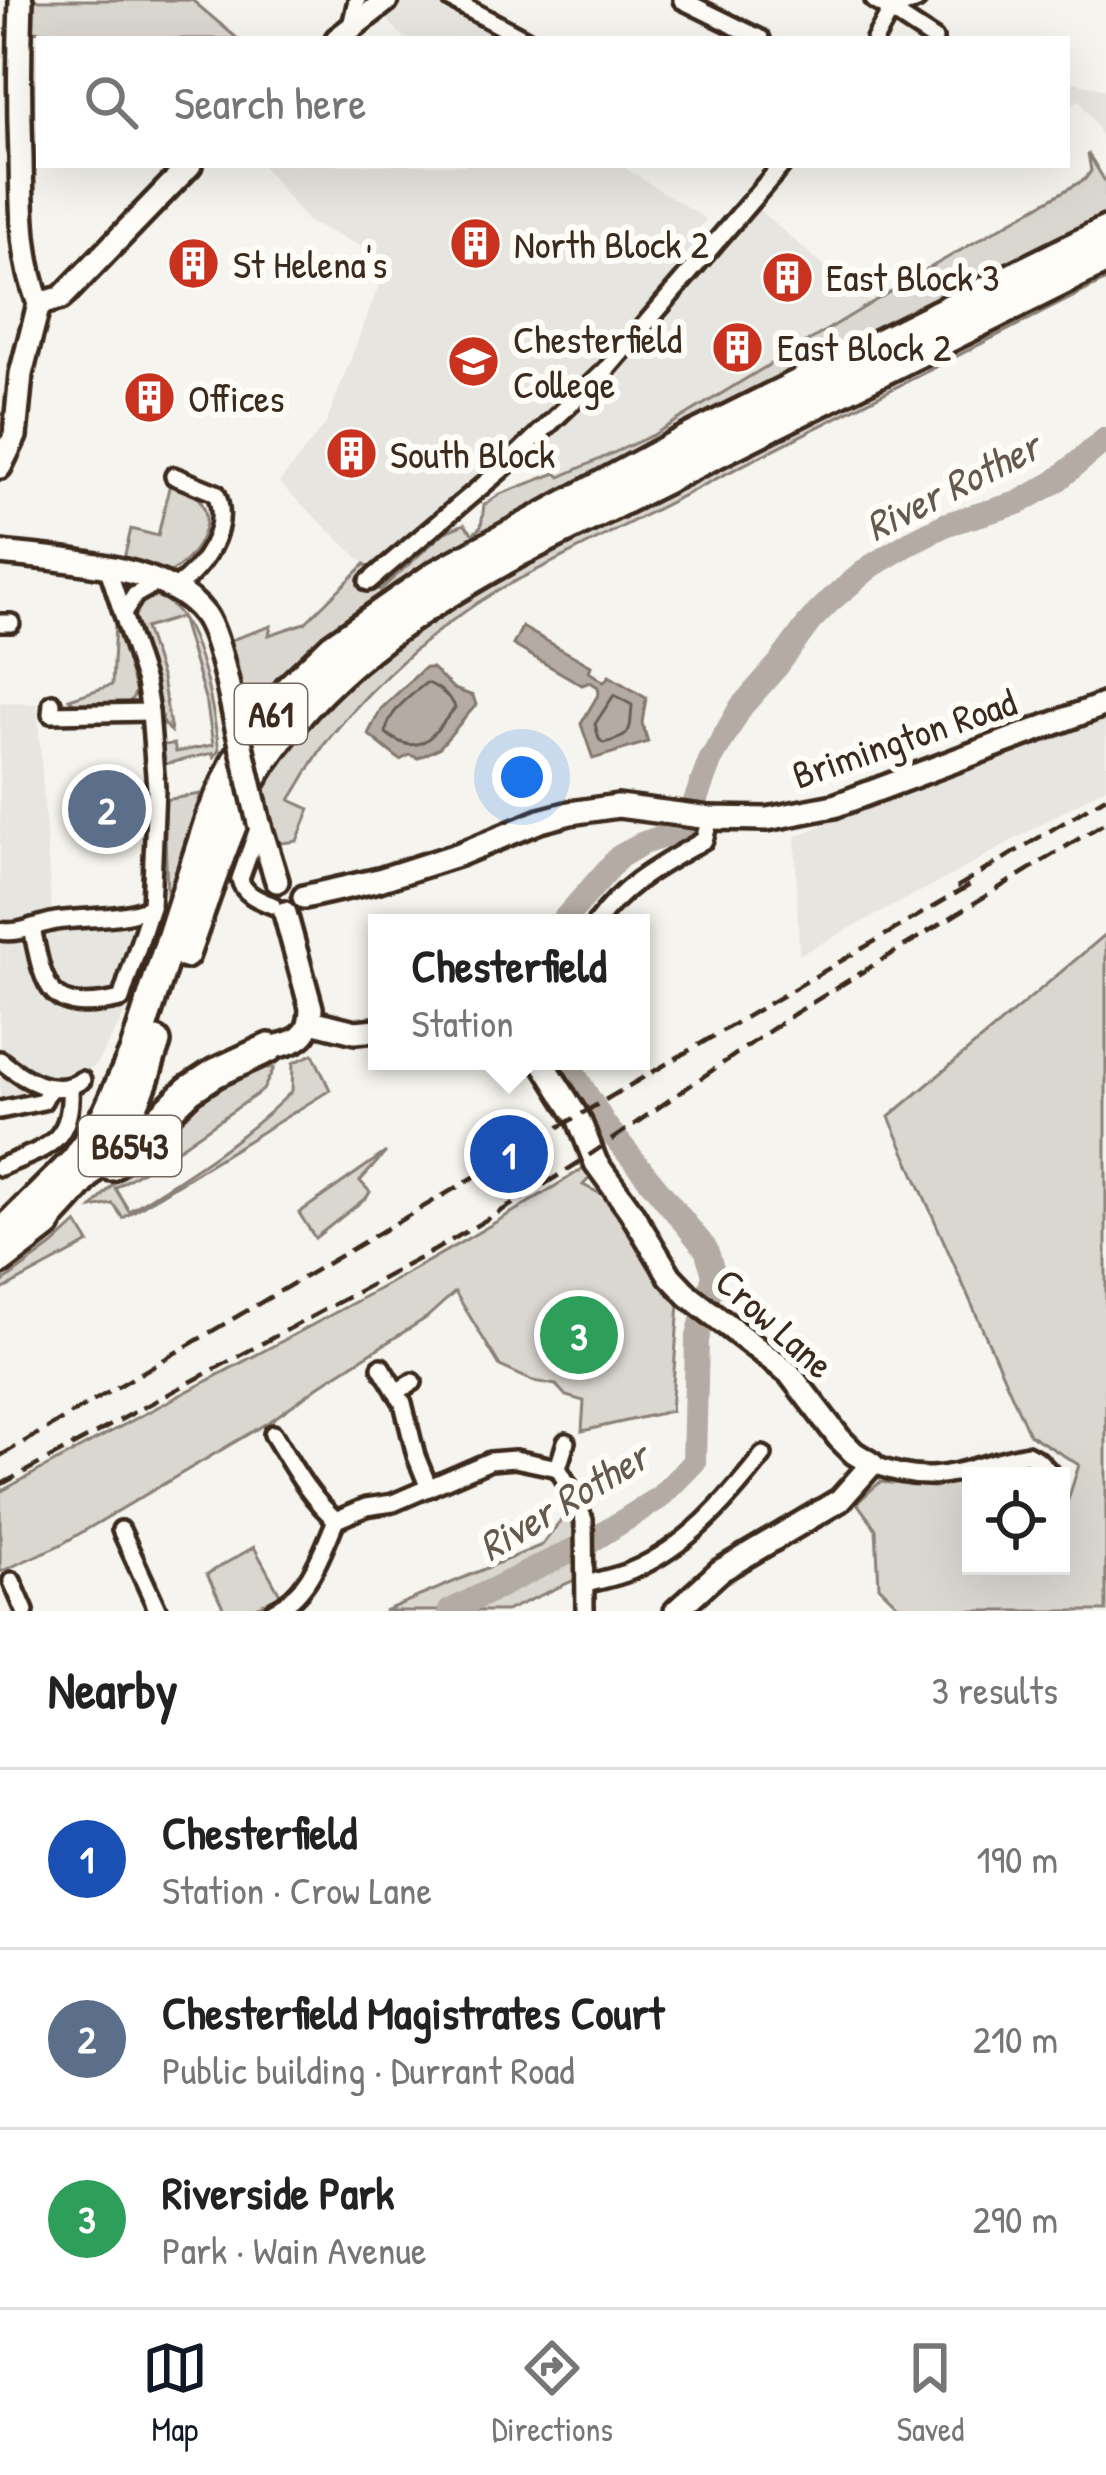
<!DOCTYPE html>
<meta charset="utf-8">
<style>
body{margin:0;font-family:"Patrick Hand",sans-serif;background:#f6f6f6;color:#222}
.controls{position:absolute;right:36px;bottom:36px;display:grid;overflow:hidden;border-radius:0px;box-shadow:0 12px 48px #0002}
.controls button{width:108px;height:108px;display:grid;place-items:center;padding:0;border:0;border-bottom:3px solid #e0e0e0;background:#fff;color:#222;font:60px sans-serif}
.you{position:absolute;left:522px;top:777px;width:42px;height:42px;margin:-30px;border:9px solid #fff;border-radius:50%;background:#1a73e8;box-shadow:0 0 0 18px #1a73e833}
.badge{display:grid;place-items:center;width:78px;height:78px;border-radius:50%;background:#111827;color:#fff;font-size:39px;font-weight:700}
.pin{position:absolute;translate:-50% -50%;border:6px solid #fff;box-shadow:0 3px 12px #0006}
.popup{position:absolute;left:368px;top:914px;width:282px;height:156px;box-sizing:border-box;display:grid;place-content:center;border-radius:0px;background:#fff;filter:drop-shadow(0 3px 9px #0005);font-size:39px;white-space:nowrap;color:#767676}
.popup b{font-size:45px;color:#222}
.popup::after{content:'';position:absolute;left:50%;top:100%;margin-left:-24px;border:24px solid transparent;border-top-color:#fff}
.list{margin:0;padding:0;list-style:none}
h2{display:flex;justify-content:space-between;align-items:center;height:156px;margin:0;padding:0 48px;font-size:51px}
h2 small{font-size:39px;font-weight:400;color:#767676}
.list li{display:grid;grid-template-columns:78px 1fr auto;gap:36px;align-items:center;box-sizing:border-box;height:180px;padding:0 48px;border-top:3px solid #e0e0e0}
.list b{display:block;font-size:45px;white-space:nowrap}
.list p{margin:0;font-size:39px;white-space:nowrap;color:#767676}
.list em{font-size:39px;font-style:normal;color:#767676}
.icon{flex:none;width:66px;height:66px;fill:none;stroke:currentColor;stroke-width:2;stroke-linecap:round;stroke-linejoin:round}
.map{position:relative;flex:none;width:1106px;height:1611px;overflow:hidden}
.search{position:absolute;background:#fff;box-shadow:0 12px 48px #0002;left:36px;right:36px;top:36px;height:132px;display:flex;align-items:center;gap:30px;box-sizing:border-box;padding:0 42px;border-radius:0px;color:#767676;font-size:45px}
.sheet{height:696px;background:#fff}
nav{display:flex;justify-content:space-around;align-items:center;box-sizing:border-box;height:168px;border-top:3px solid #e0e0e0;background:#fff;font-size:33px;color:#767676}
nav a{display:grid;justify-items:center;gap:6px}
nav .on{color:#111827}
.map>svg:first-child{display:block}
</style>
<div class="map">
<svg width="1106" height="1611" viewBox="0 0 1106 1611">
<rect width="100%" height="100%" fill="#f5f4ee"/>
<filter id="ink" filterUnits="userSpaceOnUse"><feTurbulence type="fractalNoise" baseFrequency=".00833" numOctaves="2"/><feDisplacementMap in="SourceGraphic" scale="24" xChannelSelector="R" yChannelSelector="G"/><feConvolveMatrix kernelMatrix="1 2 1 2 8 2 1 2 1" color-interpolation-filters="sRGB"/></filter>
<g filter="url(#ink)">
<g fill="#e7e5df">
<polygon points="404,0 452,0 493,22 485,39 404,38 385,17"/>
<polygon points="1070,81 1106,90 1106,133 1101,135 1080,100 1067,109 1067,83"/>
<polygon points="262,165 620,165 706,219 699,229 702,242 586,376 370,569 279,483 326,423 389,259 308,222"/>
<polygon points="759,210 839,279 872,302 653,435 559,477 539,452"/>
<polygon points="0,702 37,704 52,916 161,900 126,1012 95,1066 34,1098 0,1101"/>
<polygon points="1106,715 1106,787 954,874 799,955 795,837 942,774"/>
</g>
<g fill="#dad6d0" stroke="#8a8077" stroke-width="3">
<polygon points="34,0 192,0 238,39 91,39 85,35 32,31"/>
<polygon points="1088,153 1106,183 1106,223 327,637 277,682 245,721 228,641 271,626 269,635 305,623 365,564 370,569 365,579 380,590 445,532 464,524 473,534 481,527 484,505 500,494 556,473 560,477 653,435 926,270 1085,179 1091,171"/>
<path d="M1106 273V280L498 590C433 629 378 679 330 737 315 756 303 780 290 800L310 809 297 841 282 843 277 840 261 779 354 667 466 589Z"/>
<path d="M170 483C179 487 191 490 197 497 221 521 192 563 168 573L124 559 131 529 158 536Z"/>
<path d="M152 596C198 600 214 714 219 750L214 757 213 753 165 764 162 745 174 744 176 752 213 745 207 705 181 617 145 628 162 679 171 731 163 724 134 615C137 604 142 601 152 596Z"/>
<polygon points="115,622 136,692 128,705 77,706 69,699 112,685"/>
<polygon points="201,794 184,845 174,892 167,896 164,800"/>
<polygon points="1106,934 1106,1611 904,1611 879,1586 876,1529 857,1503 880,1482 934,1487 971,1479 971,1566 1061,1566 1061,1506 1067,1503 1079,1465 1029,1434 889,1117"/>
<path d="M313 1054 330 1090 123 1218 113 1204 92 1208 181 1108 252 1067 274 1068 263 1090 181 1147 115 1188 129 1211C188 1175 244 1139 292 1091L293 1063Z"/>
<polygon points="386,1152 360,1181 370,1192 367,1197 315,1238 299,1213"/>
<path d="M590 1164 594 1173 583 1185 605 1196 664 1288 679 1303 671 1411 582 1431 584 1401 566 1396 556 1385 533 1381 500 1366 455 1292 426 1318 323 1383 272 1420 62 1544 0 1572V1492C196 1383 401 1286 590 1164Z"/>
<polygon points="77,1223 89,1243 0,1291 0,1284 53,1245"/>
<polygon points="567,1513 578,1539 581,1577 506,1611 384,1611 542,1545"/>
<polygon points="254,1547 281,1596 246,1611 225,1611 207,1574"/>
</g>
<g fill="#b4aca4" stroke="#84786e" stroke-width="3">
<polygon points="522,627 591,666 589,672 604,682 609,676 646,698 642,723 648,742 593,759 581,724 599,693 598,687 590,682 582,685 513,645"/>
<polygon points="424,668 432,668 454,689 473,696 476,705 439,748 418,758 410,755 400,760 368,734 381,709"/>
</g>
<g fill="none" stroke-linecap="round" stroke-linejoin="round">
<g stroke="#6b5e54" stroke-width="3">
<path d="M426 683C435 684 454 700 455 708 433 734 420 761 386 733 387 713 410 696 426 683Z"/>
<path d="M614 695 632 705C630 733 632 737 603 743L599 739 595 724Z"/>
</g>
<g stroke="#b4aca4" stroke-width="24">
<polyline points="561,923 619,857 641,844 676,832 687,823 710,761 741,707 778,665 811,620 831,600 870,567 911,542 947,524 1018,503 1055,482 1106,439"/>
<polyline points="450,1611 593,1540 659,1498 694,1462 697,1340 714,1275 706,1249 605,1125 566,1061"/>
</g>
<defs>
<g id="street">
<polyline points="452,0 525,39"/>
<polyline points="682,0 761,39"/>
<polyline points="874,0 934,39"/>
<polyline points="891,10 917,0"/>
<polyline points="350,30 357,0"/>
<polyline points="875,39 891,10"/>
<path d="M174 476 216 493C231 529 204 567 175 588"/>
<polyline points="368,582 501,470 606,370 782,165"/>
<polyline points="123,614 135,595 158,582"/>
<polyline points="0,623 11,623"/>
<polyline points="52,703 51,714 150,712"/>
<path d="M259 826 240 879C243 894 259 900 272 905"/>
<path d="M596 923C627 881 660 866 704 840L710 818"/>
<path d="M32 927C44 991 50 1015 121 999L151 907 156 788 150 712 145 682 108 569"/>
<path d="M0 931C19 935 37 924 56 921 88 916 122 920 151 907"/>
<path d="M0 1060C23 1079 54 1099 82 1080"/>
<polyline points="0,1110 43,1101 50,1088"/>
<path d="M0 1167C43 1149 73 1144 70 1089"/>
<polyline points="381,1367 403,1403 416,1456 429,1488"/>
<polyline points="396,1392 413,1382"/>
<path d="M273 1434C292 1465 308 1496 336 1520"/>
<path d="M872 1464C939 1491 963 1466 1027 1454L1038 1460 1053 1476"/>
<polyline points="558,1468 566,1442"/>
<polyline points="121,1530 158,1611"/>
<polyline points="12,1581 25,1611"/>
<path d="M586 1584C600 1580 617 1577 631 1571 687 1547 726 1502 763 1455"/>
<path d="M273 1611C309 1595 321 1554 336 1520L366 1507 393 1503 490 1461 515 1459 558 1468 575 1497 584 1520 585 1611"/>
</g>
<g id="secondary">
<path d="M21 0C19 53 19 105 21 158 22 208 21 257 39 304"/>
<polyline points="337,39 387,0"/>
<polyline points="39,304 61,298 67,292 190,165"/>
<polyline points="0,467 15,436 21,374 39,304"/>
<path d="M0 553C57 559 168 565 204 614 220 636 231 703 238 732"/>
<polyline points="259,823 277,881"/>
<polyline points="304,897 379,880 460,854 540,821 570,813 618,806 710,818 767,819 834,806 1106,704"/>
<polyline points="311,1021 355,1032 377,1030"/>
<path d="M269 1048C296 1042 311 1039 311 1008L285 913"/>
<polyline points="542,1061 579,1120 596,1163 630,1210 670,1276 689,1296 789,1373 839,1438 854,1453 872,1464 840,1500 720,1571 676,1611"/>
</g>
<g id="highway">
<path d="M185 954C199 914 213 873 229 833 236 816 241 798 250 782 314 673 411 612 519 552L1106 259"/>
<polyline points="111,1166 189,1090 215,1073 269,1048"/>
<path d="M34 1233C76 1190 118 1144 141 1087 147 1073 150 1057 156 1042"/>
<polyline points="0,1235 76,1160 107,1113 134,1053 210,818 237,759 290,688 333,647 436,575 510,535 684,441 1106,231"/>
<polyline points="0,1260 47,1224"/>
</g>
</defs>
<use href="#street" stroke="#3b2a1e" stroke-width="24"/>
<use href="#secondary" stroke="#3b2a1e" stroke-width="30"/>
<use href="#highway" stroke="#3b2a1e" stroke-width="36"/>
<use href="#street" stroke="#fdfcf7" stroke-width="15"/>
<use href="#secondary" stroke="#fdfcf7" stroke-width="21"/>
<use href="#highway" stroke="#fdfcf7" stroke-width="27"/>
<g stroke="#3b2a1e" stroke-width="4.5" stroke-dasharray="18 9" stroke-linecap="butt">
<polyline points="957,887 1106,797"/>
<polyline points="0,1456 972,884"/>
<polyline points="0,1485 435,1250 523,1198 578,1163 794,1014 1106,822"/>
</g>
<defs>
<polyline id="secondary-bridge" points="238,732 259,823"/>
</defs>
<use href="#secondary-bridge" stroke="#3b2a1e" stroke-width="30" stroke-linecap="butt"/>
<use href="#secondary-bridge" stroke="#fdfcf7" stroke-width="21"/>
</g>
</g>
<defs>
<symbol id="building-disc" viewBox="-11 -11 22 22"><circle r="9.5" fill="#c8321e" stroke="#fdfcf7"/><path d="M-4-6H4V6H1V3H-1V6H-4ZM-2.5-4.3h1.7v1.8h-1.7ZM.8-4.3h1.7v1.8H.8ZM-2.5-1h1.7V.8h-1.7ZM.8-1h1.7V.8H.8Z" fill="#fff"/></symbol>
<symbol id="university-disc" viewBox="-11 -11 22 22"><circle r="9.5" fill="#c8321e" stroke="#fdfcf7"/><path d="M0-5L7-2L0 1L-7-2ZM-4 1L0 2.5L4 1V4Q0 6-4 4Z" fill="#fff"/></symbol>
</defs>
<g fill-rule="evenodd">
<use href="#building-disc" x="446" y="214" width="59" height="59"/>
<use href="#building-disc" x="164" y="234" width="59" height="59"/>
<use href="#building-disc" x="758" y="248" width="59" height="59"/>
<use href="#building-disc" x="708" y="318" width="59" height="59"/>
<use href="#university-disc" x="444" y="332" width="59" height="59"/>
<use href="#building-disc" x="120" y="368" width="59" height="59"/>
<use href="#building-disc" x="322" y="424" width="59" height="59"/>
</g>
<g text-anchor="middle" stroke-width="12" stroke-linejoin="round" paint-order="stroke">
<g fill="#fdfcf7" stroke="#75695f" stroke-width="3">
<rect x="235" y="684" width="72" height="60" rx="9"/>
<rect x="79" y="1116" width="102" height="60" rx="9"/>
</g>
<g font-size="36" font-weight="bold" fill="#3b2a1e">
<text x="271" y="727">A61</text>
<text x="130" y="1159">B6543</text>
</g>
<g font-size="39" fill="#3b2a1e" stroke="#fdfcf7" text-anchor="start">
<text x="514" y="258">North Block 2</text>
<text x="233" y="278">St Helena's</text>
<text x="826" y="291">East Block 3</text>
<text x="513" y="353">Chesterfield<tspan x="513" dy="45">College</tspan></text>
<text x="777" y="361">East Block 2</text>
<text x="188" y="412">Offices</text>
<text x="390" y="468">South Block</text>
</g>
<g font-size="39" fill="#3b2a1e" stroke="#fdfcf7">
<text transform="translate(904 738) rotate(-19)" y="14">Brimington Road</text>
<text transform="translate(775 1323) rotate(42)" y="14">Crow Lane</text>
</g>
<g font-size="42" font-style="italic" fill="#65584d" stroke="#fdfcf7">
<text transform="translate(952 486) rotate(-27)" y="15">River Rother</text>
<text transform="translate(563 1501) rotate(-31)" y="15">River Rother</text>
</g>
</g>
</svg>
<div class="controls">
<button><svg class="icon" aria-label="locate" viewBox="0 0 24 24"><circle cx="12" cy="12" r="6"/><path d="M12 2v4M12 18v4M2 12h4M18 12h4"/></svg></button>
</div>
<div class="you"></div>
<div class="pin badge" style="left:509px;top:1154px;background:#1a4fb4">1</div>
<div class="popup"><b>Chesterfield</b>Station</div>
<div class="pin badge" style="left:107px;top:809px;background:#5c6f8a">2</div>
<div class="pin badge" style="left:579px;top:1335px;background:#2e9e5b">3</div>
<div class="search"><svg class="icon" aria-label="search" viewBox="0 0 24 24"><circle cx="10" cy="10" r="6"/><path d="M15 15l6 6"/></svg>Search here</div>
</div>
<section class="sheet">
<h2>Nearby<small>3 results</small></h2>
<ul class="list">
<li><span class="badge" style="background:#1a4fb4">1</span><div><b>Chesterfield</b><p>Station · Crow Lane</p></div><em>190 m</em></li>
<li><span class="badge" style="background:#5c6f8a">2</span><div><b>Chesterfield Magistrates Court</b><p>Public building · Durrant Road</p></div><em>210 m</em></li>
<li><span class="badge" style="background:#2e9e5b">3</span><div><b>Riverside Park</b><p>Park · Wain Avenue</p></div><em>290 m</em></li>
</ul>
</section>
<nav>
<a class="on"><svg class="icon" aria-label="map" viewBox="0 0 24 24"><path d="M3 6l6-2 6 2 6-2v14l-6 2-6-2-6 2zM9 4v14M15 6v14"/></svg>Map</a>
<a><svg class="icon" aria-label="directions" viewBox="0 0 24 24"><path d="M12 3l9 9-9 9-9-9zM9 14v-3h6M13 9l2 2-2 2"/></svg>Directions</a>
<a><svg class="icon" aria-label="saved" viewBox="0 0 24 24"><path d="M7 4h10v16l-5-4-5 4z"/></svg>Saved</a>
</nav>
